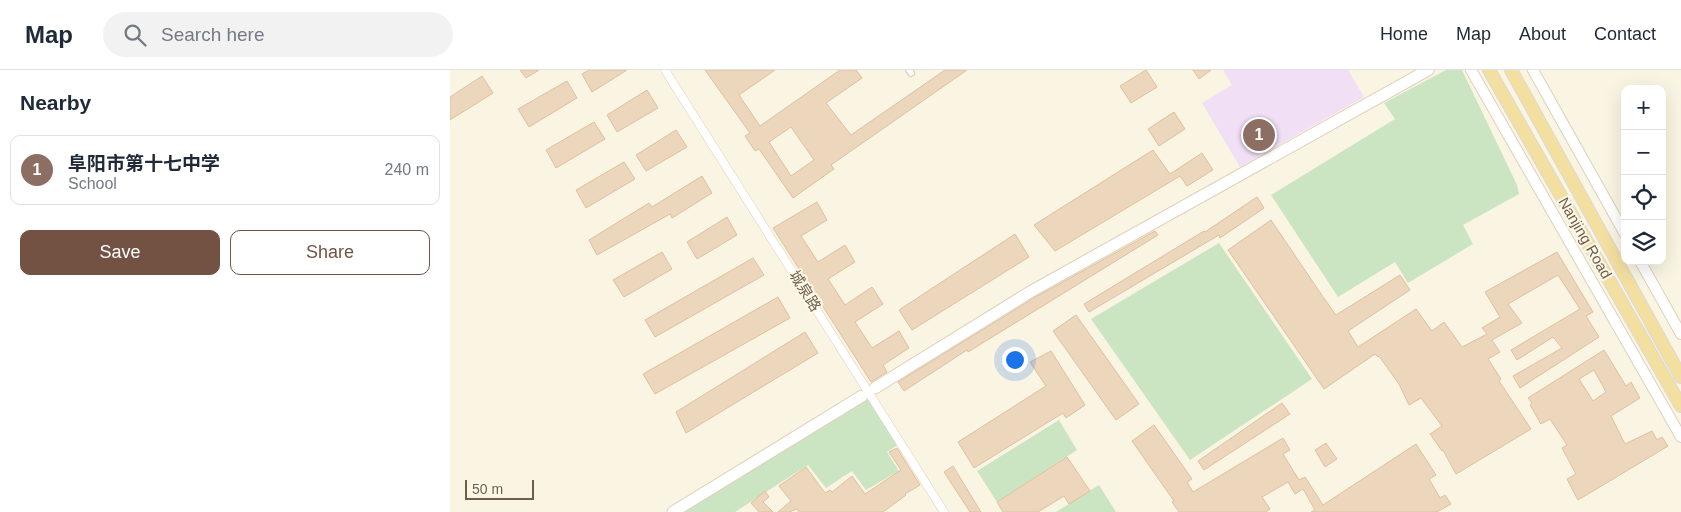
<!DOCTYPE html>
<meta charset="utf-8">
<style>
body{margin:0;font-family:Arial,"Noto Sans SC",sans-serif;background:#f2f2f3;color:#1f2937}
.controls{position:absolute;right:15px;top:15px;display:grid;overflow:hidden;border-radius:10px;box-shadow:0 5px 20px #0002}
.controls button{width:45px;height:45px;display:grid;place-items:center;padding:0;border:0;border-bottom:1px solid #e0e1e3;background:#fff;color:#1f2937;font:25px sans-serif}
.scale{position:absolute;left:15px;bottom:12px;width:69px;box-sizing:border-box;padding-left:5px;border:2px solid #6f5d4b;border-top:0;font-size:14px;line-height:18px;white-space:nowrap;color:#6f5d4b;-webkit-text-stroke:4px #fdf8e8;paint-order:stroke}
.you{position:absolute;left:564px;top:289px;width:18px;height:18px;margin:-12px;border:4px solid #fff;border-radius:50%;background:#1a73e8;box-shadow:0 0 0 8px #1a73e833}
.badge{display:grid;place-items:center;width:32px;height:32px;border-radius:50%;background:#735243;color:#fff;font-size:16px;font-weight:700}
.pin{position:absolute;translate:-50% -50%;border:2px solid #fff;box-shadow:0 1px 5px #0006}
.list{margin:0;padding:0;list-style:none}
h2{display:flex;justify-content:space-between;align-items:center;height:65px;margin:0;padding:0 20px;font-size:21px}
h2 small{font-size:16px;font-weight:400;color:#747a83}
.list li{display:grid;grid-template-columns:32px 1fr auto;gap:15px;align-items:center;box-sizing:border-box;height:70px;margin:0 10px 10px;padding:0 10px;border:1px solid #e0e1e3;border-radius:10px}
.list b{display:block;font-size:19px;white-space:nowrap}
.list p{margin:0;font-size:16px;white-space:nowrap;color:#747a83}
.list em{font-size:16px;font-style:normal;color:#747a83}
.actions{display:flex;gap:10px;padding:15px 20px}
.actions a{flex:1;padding:11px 0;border:1px solid #735243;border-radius:10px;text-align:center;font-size:18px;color:#735243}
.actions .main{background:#735243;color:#fff}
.icon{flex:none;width:28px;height:28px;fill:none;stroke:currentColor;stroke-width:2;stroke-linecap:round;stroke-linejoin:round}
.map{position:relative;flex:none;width:1231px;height:442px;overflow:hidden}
header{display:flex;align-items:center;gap:30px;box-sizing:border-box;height:70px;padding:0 25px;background:#fff;border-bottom:1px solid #e0e1e3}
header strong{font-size:24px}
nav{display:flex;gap:28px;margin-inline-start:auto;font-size:18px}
.search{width:350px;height:45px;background:#f2f2f3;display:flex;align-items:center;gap:12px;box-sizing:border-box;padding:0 18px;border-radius:28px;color:#747a83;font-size:19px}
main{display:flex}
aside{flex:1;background:#fff}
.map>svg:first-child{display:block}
</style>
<header>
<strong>Map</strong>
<div class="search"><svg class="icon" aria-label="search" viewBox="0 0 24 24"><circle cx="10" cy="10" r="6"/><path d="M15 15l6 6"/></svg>Search here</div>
<nav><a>Home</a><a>Map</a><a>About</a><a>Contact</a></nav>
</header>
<main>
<aside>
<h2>Nearby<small></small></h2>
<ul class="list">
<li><span class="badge" style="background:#8d6e63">1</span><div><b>阜阳市第十七中学</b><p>School</p></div><em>240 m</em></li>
</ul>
<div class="actions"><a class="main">Save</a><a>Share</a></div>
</aside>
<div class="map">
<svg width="1231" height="442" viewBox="0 0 1231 442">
<rect width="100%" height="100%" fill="#faf4e2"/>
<polygon fill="#f1dff6" points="773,0 898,0 914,27 790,97 752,33 782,15"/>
<g fill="#cbe5c2">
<polygon points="996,0 1012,0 1067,115 1069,124 1013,155 1023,174 958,213 945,192 888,227 821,125 945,49 934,33"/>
<polygon points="769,173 862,309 740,390 641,249"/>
<polygon points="418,328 449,374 437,382 449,401 416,420 402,401 376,418 358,395 285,442 231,442"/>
<polygon points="609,350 627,380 547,432 527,401"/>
<polygon points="649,415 666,442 606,442"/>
</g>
<g fill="#ecd7bc" stroke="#dec09e" fill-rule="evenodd">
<polygon points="70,0 89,0 76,8"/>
<polygon points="139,0 177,0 142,22 132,4"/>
<path d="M255 0H325L289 25 310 56 390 0H406L412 8 376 33 401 65 495 0H517L381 95 384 99 343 128 309 79 305 81 295 66 300 63ZM341 57 364 90 341 106 319 72Z"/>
<polygon points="696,0 707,17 681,33 670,16"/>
<polygon points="743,0 761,0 749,9"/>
<polygon points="32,6 43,23 0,50 0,27"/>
<polygon points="117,11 127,28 79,57 68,39"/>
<polygon points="197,20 208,38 167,62 157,45"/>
<polygon points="724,42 735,59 709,76 698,59"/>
<polygon points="144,52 155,69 106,98 96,80"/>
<polygon points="226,60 237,77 196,101 186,85"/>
<polygon points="703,80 720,104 752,83 763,100 737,116 730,106 605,181 584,155"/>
<polygon points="174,92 185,109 136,138 126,120"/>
<polygon points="252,106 262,123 222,148 220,144 147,185 139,170 199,133 202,137"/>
<polygon points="807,127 814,138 770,168 769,165 639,242 634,234 754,161 755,162"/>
<polygon points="367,132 377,150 351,166 368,192 395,175 405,192 378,209 395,235 422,217 433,234 405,252 422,278 449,261 459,278 433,295 437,302 421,312 323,158"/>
<polygon points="277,147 287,165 247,189 237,172"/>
<polygon points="821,150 871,224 886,245 950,205 960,220 898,261 908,277 966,239 982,261 994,252 1012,277 1037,264 1032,258 1050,247 1035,222 1107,182 1143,242 1136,246 1149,267 1070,318 1063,306 1112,278 1103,267 1067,290 1061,280 1130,239 1108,205 1058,234 1072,253 1042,270 1050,282 1038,289 1051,309 1049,311 1081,359 1006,404 993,380 992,381 980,364 992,356 971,328 959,335 949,314 929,286 928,287 925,284 874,319 861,300 778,180"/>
<polygon points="705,161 708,165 518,282 517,280 454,321 448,312 584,228"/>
<polygon points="565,164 579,187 462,260 449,240"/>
<polygon points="212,182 222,199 174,227 163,210"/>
<polygon points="303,188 314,205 205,267 195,250"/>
<polygon points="328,227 340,248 205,324 193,304"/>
<polygon points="626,245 689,334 666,350 603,261"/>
<polygon points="355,262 368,283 236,363 226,342"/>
<path d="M1154 280 1176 316 1181 312 1190 328 1161 346 1175 374 1202 361 1207 370 1212 367 1218 376 1128 430 1117 409 1126 404 1112 378 1117 375 1100 349 1091 354 1080 335 1082 333 1078 328ZM1144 300 1156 322 1143 331 1129 309Z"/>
<polygon points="601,281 635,335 616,348 613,343 524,398 508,372 596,316 580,292"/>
<polygon points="832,333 840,344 754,400 748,391"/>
<polygon points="704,355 742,409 737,412 743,422 833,368 840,380 833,384 849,410 855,407 873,435 966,374 986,405 979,409 990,428 995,425 1001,434 987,442 861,442 865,440 853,419 845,424 838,412 812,427 820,439 816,442 729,442 722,432 724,431 682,371"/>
<polygon points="876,373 887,389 875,397 865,380"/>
<polygon points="447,378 470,415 455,424 456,425 433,442 349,442 347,439 339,442 328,442 341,431 329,416 356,397 375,423 380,420 382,422 402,406 415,424 451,400 439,382"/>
<polygon points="617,387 640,421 619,434 614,426 588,442 553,442 547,432"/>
<polygon points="503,396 531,442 520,442 494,402"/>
<polygon points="315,421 319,427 313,432 323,442 309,442 301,433"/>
</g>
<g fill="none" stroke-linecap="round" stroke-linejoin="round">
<defs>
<polyline id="pedestrian" points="459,0 461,3"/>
<polyline id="minor" points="215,0 494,442"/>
<g id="tertiary">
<polyline points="1021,0 1231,367"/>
<polyline points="1083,0 1175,164"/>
<polyline points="1190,191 1231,264"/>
</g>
<g id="secondary">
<polyline points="425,318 580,222 978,0"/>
<polyline points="223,442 412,326"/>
</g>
<g id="primary">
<polyline points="1039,0 1231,336"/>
<polyline points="1061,0 1231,307"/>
</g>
</defs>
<use href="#pedestrian" stroke="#ddd1bf" stroke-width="8"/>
<use href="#minor" stroke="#ddd1bf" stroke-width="9"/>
<use href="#tertiary" stroke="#ddd1bf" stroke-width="12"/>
<use href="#secondary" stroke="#ded0ba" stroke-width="13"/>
<use href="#primary" stroke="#dcd8d4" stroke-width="14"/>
<use href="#pedestrian" stroke="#fff" stroke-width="5.5"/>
<use href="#minor" stroke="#fff" stroke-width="8"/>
<use href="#tertiary" stroke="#fff" stroke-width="10"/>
<use href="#secondary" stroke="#fff" stroke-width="11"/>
<use href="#primary" stroke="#f3e0a0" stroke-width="12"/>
</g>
<g text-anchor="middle" stroke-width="4" stroke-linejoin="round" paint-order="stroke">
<g font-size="15" fill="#6f5d4b" stroke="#fdf8e8">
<text transform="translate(1135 168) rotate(60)" y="5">Nanjing Road</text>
<text transform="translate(355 221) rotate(58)" y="5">城泉路</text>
</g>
</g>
</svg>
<div class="controls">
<button>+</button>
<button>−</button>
<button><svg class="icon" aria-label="locate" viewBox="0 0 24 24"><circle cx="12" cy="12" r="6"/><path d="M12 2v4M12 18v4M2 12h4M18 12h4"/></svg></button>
<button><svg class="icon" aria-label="layers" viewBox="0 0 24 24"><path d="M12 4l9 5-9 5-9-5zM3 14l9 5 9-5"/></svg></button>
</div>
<div class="scale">50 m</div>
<div class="you"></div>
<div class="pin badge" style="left:809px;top:65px;background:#8d6e63">1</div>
</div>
</main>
